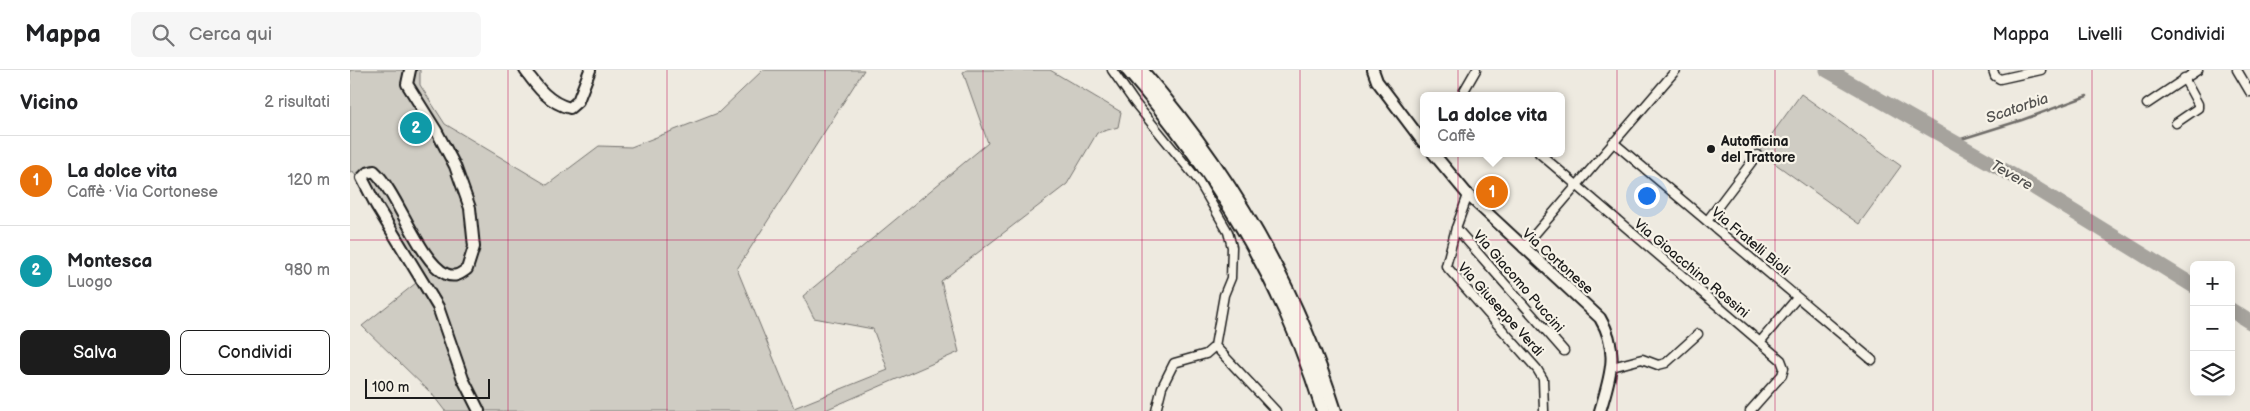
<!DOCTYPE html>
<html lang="it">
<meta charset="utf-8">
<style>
body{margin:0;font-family:"Balsamiq Sans",sans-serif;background:#f6f6f6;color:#202124}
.controls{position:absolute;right:15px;bottom:15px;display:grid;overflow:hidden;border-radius:8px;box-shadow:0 2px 12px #0003}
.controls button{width:45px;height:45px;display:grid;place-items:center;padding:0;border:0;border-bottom:1px solid #e0e0e0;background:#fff;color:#202124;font:25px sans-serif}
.scale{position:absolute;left:15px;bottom:12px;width:125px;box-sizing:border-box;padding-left:5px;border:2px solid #1c1c1c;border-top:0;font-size:14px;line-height:18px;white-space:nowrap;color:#1c1c1c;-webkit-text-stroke:4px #f7f3e8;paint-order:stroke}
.you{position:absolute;left:1296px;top:125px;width:18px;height:18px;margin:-12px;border:4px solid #fff;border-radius:50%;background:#1a73e8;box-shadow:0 0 0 8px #1a73e833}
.badge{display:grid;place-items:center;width:32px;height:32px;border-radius:50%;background:#1c1c1c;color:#fff;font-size:16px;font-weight:700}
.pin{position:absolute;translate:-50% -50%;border:2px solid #fff;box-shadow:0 1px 5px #0006}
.popup{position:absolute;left:1070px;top:22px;width:145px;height:65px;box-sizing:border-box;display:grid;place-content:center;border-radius:8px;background:#fff;filter:drop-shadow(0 1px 4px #0005);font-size:16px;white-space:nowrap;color:#757577}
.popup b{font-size:19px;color:#202124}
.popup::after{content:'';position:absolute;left:50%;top:100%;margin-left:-10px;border:10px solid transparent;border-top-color:#fff}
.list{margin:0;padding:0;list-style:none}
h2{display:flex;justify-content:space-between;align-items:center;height:65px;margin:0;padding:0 20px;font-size:21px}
h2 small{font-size:16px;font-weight:400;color:#757577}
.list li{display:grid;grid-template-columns:32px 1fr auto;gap:15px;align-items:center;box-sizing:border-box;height:90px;padding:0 20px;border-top:1px solid #e0e0e0}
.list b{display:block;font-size:19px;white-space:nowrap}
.list p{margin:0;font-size:16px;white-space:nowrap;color:#757577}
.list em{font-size:16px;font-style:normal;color:#757577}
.actions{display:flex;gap:10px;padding:15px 20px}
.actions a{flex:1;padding:11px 0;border:1px solid #1c1c1c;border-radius:8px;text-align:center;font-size:18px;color:#1c1c1c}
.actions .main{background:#1c1c1c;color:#fff}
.icon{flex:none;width:28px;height:28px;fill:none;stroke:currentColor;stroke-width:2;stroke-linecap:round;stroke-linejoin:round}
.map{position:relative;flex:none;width:1900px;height:341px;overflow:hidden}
header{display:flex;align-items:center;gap:30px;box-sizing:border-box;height:70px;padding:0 25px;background:#fff;border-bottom:1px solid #e0e0e0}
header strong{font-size:24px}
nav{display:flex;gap:28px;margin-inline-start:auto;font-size:18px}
.search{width:350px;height:45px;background:#f6f6f6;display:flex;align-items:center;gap:12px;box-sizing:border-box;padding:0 18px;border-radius:8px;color:#757577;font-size:19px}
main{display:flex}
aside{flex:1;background:#fff}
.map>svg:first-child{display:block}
</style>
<header>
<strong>Mappa</strong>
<div class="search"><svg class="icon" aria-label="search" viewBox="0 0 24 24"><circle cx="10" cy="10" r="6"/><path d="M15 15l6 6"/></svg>Cerca qui</div>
<nav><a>Mappa</a><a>Livelli</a><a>Condividi</a></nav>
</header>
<main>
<aside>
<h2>Vicino<small>2 risultati</small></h2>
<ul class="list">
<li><span class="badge" style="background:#e8710a">1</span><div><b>La dolce vita</b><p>Caffè · Via Cortonese</p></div><em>120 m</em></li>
<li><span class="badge" style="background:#0f9aa8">2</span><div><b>Montesca</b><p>Luogo</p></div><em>980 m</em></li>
</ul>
<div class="actions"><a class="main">Salva</a><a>Condividi</a></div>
</aside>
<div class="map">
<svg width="1900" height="341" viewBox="0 0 1900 341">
<rect width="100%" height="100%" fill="#eeeae0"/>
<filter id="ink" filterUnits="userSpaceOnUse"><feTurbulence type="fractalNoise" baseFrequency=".02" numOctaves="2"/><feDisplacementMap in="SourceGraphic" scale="10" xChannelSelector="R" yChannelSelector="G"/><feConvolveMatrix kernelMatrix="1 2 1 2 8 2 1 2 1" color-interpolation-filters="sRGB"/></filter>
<g filter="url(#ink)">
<g fill="#cfccc3" stroke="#767470">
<polygon points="0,0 70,0 70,15 95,54 197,115 249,76 281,77 368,43 413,0 514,0 387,199 444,338 538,300 523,259 464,248 453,226 638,73 613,2 617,0 700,0 771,42 768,57 747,63 717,114 591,211 609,282 473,341 95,341 82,324 12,256 66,213 3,101 0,102"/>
<polygon points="1451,24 1551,96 1509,154 1409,82"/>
</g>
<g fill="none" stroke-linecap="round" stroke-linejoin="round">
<polyline stroke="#6f6d69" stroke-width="2.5" points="1605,71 1672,50 1737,26"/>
<g stroke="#a6a39d" stroke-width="15">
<polyline points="1477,0 1685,118 1844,216"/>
<polyline points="1881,240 1900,252"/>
</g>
<defs>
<g id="minor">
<polyline points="762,0 785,33 848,110 878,162 882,177 881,208 874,225 865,276 856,284 824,293 812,317 806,341"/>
<polyline points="1643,0 1645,6 1650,9 1691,0"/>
<polyline points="1887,0 1900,22"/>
<polyline points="1111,26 1126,0"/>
<polyline points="1797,34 1848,0"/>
<polyline points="1826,53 1848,38 1848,34 1834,8"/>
<polyline points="1263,72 1522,290"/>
<polyline points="1189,83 1431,290 1434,298 1432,305 1400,341"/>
<polyline points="1118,125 1106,158 1096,196 1187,299 1193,309 1194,341"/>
<polyline points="1357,151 1407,85"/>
<polyline points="1106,158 1214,281"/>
<polyline points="1173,178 1326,0"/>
<polyline points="1410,272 1447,228"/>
<polyline points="865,276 926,341"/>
<polyline points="1262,297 1292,289 1308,295 1316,293 1348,264"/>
</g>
<g id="tertiary">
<path d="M60 0 57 14 87 62 105 96 120 138 124 177 117 199C110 204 105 208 96 204 69 191 48 123 24 101L17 103 12 108 26 135 88 237 113 309 129 341"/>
<path d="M175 0C187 17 199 33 220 38L228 31 240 0"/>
<polyline points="1023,0 1027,11 1073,72"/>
<path d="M1083 83 1118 125 1250 248C1270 281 1260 307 1250 341"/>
</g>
<g id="trunk">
<path d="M778 0C866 102 933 211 973 341"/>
<path d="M791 0C878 100 945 214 985 341"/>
</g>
</defs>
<use href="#minor" stroke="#1c1c1c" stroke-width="11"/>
<use href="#tertiary" stroke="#1c1c1c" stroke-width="14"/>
<use href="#trunk" stroke="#1c1c1c" stroke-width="16"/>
<use href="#minor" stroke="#f7f3e8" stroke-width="8"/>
<use href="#tertiary" stroke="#f7f3e8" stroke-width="10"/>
<use href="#trunk" stroke="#f7f3e8" stroke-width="12"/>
</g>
</g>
<path fill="none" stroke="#c2185b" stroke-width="1" stroke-opacity="0.55" d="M158 0V341M317 0V341M475 0V341M633 0V341M792 0V341M950 0V341M1108 0V341M1267 0V341M1425 0V341M1583 0V341M1742 0V341M0 170H1900"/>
<circle fill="#1c1c1c" stroke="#f7f3e8" stroke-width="2" cx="1361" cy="79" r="5"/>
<g text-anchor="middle" stroke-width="4.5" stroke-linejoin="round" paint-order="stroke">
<g font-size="14" font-weight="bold" fill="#1c1c1c" stroke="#f7f3e8" text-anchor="start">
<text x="1371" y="76">Autofficina<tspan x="1371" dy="16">del Trattore</tspan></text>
</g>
<g font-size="14" fill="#1c1c1c" stroke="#f7f3e8">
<text transform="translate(1401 171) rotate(40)" y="5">Via Fratelli Bioli</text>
<text transform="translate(1208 191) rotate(42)" y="5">Via Cortonese</text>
<text transform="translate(1342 198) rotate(40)" y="5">Via Gioacchino Rossini</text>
<text transform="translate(1169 211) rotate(49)" y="5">Via Giacomo Puccini</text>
<text transform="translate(1151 239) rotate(48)" y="5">Via Giuseppe Verdi</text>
</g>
<g font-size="15" font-style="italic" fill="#535250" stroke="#f7f3e8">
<text transform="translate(1667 38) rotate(-19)" y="5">Scatorbia</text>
<text transform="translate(1662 105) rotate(30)" y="5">Tevere</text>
</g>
</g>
</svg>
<div class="controls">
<button>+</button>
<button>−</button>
<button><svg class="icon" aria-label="layers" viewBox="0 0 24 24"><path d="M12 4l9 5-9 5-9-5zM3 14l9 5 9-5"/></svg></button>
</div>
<div class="scale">100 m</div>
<div class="you"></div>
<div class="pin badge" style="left:1142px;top:122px;background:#e8710a">1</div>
<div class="popup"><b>La dolce vita</b>Caffè</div>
<div class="pin badge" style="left:66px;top:58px;background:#0f9aa8">2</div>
</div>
</main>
